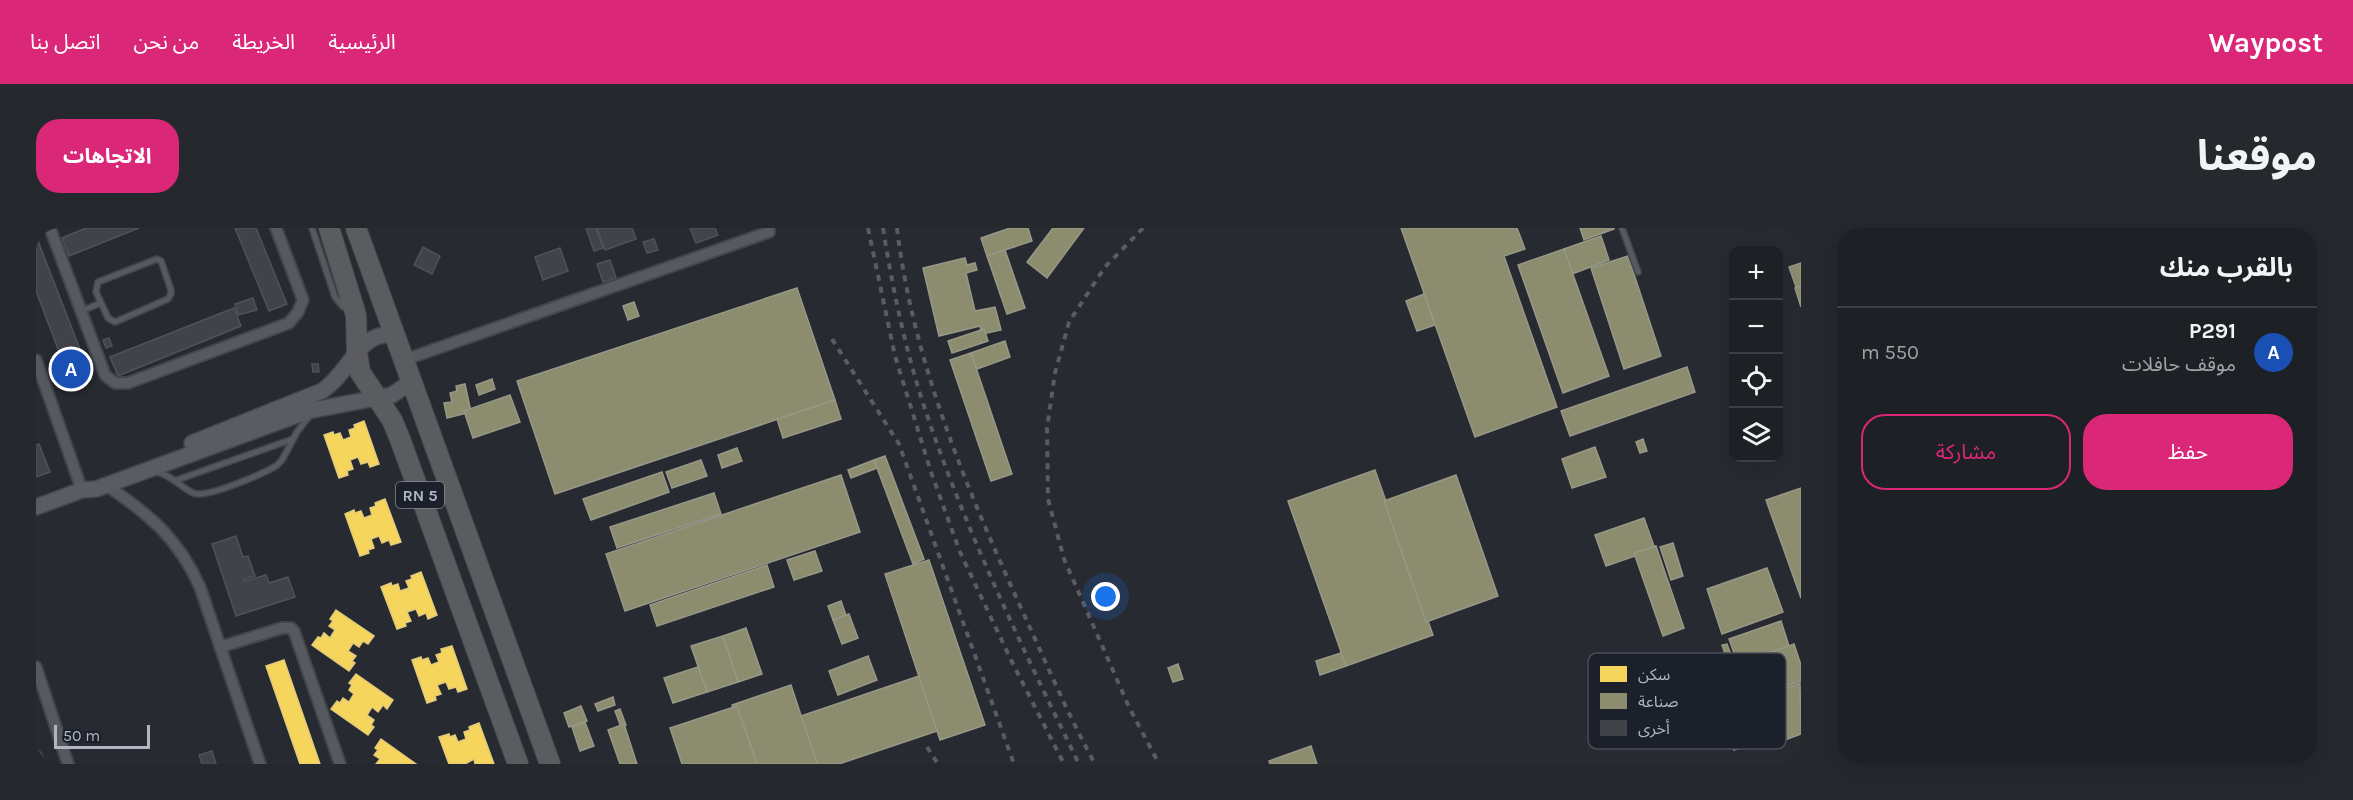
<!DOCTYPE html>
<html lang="ar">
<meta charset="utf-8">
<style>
body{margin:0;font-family:Karla,"Noto Sans Arabic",sans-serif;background:#25282d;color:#f1f3f6;direction:rtl}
.controls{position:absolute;right:18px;top:18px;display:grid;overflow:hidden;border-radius:12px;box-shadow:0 6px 24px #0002}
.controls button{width:54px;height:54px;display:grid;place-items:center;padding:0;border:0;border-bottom:2px solid #3b3e42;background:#1d2025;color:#f1f3f6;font:30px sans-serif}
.scale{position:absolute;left:18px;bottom:15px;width:96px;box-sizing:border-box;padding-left:6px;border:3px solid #b0b5c2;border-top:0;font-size:16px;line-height:21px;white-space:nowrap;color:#b0b5c2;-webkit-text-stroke:4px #1b202a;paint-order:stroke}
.you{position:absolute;left:1070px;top:369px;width:21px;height:21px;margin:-15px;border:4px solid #fff;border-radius:50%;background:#1a73e8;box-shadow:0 0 0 9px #1a73e833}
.badge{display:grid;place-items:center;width:39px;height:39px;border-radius:50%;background:#db2777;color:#fff;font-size:20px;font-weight:700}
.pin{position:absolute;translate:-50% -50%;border:3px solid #fff;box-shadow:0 2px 6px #0006}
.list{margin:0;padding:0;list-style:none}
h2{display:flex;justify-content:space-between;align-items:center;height:78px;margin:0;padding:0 24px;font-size:26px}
h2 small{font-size:20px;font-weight:400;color:#a0a3a7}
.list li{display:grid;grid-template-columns:39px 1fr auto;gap:18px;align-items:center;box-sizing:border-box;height:90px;padding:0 24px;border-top:2px solid #3b3e42}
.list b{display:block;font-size:22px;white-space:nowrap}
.list p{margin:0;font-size:20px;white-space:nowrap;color:#a0a3a7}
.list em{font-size:20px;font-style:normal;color:#a0a3a7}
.actions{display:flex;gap:12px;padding:18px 24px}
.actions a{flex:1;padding:14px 0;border:2px solid #db2777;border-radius:24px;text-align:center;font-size:21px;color:#db2777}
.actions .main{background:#db2777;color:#fff}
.icon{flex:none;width:33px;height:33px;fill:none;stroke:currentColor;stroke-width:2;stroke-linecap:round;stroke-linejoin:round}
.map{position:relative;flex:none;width:1765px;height:536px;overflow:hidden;direction:ltr;border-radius:24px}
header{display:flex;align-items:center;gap:36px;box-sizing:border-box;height:84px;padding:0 30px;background:#db2777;color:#fff}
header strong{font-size:28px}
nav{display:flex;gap:33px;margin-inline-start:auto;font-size:21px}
.intro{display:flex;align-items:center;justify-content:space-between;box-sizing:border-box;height:144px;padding:0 36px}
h1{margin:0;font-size:42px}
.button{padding:15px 27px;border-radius:24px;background:#db2777;color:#fff;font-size:21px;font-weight:700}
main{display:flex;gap:36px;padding:0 36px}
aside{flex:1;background:#1d2025;border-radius:24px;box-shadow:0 6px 24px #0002}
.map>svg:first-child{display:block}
</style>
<header>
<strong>Waypost</strong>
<nav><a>الرئيسية</a><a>الخريطة</a><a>من نحن</a><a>اتصل بنا</a></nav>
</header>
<div class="intro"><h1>موقعنا</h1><a class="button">الاتجاهات</a></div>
<main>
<aside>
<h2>بالقرب منك<small></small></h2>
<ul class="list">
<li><span class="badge" style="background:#1a4fb4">A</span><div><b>P291</b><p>موقف حافلات</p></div><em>550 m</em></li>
</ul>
<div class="actions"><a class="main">حفظ</a><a>مشاركة</a></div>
</aside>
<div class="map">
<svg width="1765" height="536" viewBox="0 0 1765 536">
<rect width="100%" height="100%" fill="#272a31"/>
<g fill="#f6d55c" stroke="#e1cb7b" stroke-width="1.5">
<polygon points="328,193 343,236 334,239 332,234 325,236 322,229 314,232 317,241 311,243 312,247 303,250 288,207 297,204 298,207 304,205 307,212 315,209 313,202 319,200 318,197"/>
<polygon points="349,271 365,314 355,317 353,312 346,315 343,308 335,311 338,320 332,322 333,325 324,328 309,286 318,282 319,285 325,283 328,290 336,287 334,280 340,278 339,275"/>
<polygon points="385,344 401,387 392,391 390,385 383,388 380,381 371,384 375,393 369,395 370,398 361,401 345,359 355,355 356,358 362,356 364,363 373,360 370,353 376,351 375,348"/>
<polygon points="300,382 338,408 332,416 327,413 323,419 317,415 312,423 320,428 316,433 319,435 313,443 276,417 282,409 285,410 288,405 294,410 299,402 293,398 297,393 294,391"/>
<polygon points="416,418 431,461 422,464 420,459 413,461 410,454 401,457 405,466 399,468 400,472 391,475 376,432 385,429 386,432 392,430 395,437 403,434 400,427 406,425 405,421"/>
<polygon points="248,432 284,536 264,536 230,438"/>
<polygon points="320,446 357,472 351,481 347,477 342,484 336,479 331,487 338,492 335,497 338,499 332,507 295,481 301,473 304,475 307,470 313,474 318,466 313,462 316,457 313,455"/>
<polygon points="443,495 458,536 439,536 438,531 429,536 413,536 403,509 413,506 414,509 419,507 422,514 430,511 428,504 434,502 433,499"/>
<polygon points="345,511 380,536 340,536 344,531 338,527 342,522 339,520"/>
</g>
<g fill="#8c8c6e" stroke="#979887" stroke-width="1.5">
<polygon points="974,0 992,0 996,13 951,28 945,10"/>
<polygon points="1017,0 1048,0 1011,50 991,34"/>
<polygon points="1365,0 1481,0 1489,21 1468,28 1521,179 1439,209"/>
<polygon points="1544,0 1578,0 1578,1 1548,12"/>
<polygon points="1565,8 1573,32 1536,46 1528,21"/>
<polygon points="1528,21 1573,148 1527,165 1482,37"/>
<polygon points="969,22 989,80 971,86 951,28"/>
<polygon points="1592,28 1625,128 1588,141 1555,40"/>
<polygon points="929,30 931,37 939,35 941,42 930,45 939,83 959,79 965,102 946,106 944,98 903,108 887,40"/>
<polygon points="1765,35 1765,58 1760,59 1753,39"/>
<polygon points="1765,58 1765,79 1759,60"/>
<polygon points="761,60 799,172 519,266 481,153"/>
<polygon points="1388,66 1399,97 1381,103 1370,73"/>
<polygon points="598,74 603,88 592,92 587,78"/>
<polygon points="948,101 952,113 916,125 912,113"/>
<polygon points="969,113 974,129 941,141 935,125"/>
<polygon points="935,125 976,246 955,253 914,132"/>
<polygon points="1651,139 1659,164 1534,208 1525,183"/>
<polygon points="456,151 459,161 443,167 440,157"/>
<polygon points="429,156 435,184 411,190 408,175 416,174 414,165 421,163 420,158"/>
<polygon points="474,167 484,194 437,210 428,183"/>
<polygon points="799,172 805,191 747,210 741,191"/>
<polygon points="1607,211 1611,223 1604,225 1600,214"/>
<polygon points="1559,219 1570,249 1536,260 1526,231"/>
<polygon points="701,220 706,233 686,240 682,227"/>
<polygon points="849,228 888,331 877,336 838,232"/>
<polygon points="665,232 671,248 636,260 630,244"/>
<polygon points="838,232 841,240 815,250 812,242"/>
<polygon points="1339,242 1397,407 1310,438 1252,273"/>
<polygon points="626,244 633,264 555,292 547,271"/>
<polygon points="805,247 824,304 589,383 570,326"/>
<polygon points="1420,247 1462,368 1390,394 1348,273"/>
<polygon points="1765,260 1765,370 1730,272"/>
<polygon points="678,265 685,286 581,320 574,299"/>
<polygon points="1608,290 1619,321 1570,338 1559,307"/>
<polygon points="1637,315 1647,348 1635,352 1624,319"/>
<polygon points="1620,318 1648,400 1627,408 1598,325"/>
<polygon points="779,323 786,343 758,352 751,332"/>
<polygon points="893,332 949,497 904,512 849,346"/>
<polygon points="731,337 738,359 621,398 614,377"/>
<polygon points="1731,340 1747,384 1686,406 1671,361"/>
<polygon points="805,373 810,387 797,392 792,378"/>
<polygon points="813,386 822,410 806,416 797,392"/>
<polygon points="1745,393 1753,418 1702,436 1693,411"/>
<polygon points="710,400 726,446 702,454 687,408"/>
<polygon points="687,408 702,454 671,464 655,418"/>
<polygon points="1691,416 1695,427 1690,429 1686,417"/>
<polygon points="1758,416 1765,437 1765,453 1714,471 1702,436"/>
<polygon points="1305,425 1310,438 1284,447 1280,433"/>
<polygon points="832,428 841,452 802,467 793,443"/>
<polygon points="1142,436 1147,451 1137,454 1132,440"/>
<polygon points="662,439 671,464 637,475 628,450"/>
<polygon points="883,448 901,503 803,536 781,536 765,488"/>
<polygon points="1764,455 1765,506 1749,512 1733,466"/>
<polygon points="755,457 781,536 716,536 696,477"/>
<polygon points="577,469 579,477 562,483 559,476"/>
<polygon points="545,478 551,493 533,499 528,485"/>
<polygon points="701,478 721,536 646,536 634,500"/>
<polygon points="1737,479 1746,505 1698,522 1689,496"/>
<polygon points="584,481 590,497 585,499 579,483"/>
<polygon points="549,494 558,518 544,523 536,499"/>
<polygon points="588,496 601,536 584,536 572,502"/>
<polygon points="1275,518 1281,536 1234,536 1233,533"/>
</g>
<g fill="#414349" stroke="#4e5259" stroke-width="1.5">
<polygon points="50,0 103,0 33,28 26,10"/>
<polygon points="199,0 220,0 251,76 233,83"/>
<polygon points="550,0 560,0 567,20 558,23"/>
<polygon points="561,0 596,0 600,11 569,22"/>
<polygon points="654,0 679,0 682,7 660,15"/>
<polygon points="618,11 622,22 611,25 607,14"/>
<polygon points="2,13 44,121 25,129 0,63 0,14"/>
<polygon points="387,19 404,28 396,46 378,37"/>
<polygon points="524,20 532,43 507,52 499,29"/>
<polygon points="574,32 580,50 567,54 561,36"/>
<polygon points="217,70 221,82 202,87 199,76"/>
<polygon points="198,80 205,98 82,148 74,129"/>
<polygon points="73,110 76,118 70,120 67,112"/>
<polygon points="37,129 42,140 32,143 28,132"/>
<polygon points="27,133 31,144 21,148 17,137"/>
<polygon points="276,136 282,136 283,144 277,144"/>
<polygon points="3,216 14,244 0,249 0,217"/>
<polygon points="200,308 207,329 212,328 219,348 208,351 209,353 230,347 233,355 252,349 259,369 200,388 176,316"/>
<polygon points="176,523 180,536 166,536 163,527"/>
</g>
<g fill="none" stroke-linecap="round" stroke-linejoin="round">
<defs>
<g id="lane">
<polyline points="276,0 299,69 307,79 313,80"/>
<polyline points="1586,0 1602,44"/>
<polygon points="121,31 125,33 135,62 135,66 132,71 79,94 72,90 60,64 62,54"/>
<polyline points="45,83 65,75"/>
<path d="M121 244C137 248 143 258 157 265 170 271 226 246 240 238L246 232 261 204 275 186"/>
<polyline points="141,252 257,211"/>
</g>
<g id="street">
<polyline points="14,0 69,147 79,155 92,155 253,95 262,84 267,72 240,0"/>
<polyline points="0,1 2,0"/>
<polyline points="0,132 46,262"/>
<polyline points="368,132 733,4 733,0"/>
<path d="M70 257C114 287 142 310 164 359L224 536"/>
<polyline points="184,419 246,400 255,400 258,403 304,536"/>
<polyline points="0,439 32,536"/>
<polyline points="0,528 3,536"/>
</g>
<g id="secondary">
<path d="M156 215 286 163C315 144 320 105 358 106"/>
<polyline points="0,279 46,262 60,261 272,183 356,167 375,154"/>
</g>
<g id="highway">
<polyline points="293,0 320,87 321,125 324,144 356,192 364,211 482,536"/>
<polyline points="320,0 514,536"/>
</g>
</defs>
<use href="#lane" stroke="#42454a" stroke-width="8"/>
<use href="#street" stroke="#42454a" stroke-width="14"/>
<use href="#secondary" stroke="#42454a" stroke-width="18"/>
<use href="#highway" stroke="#43464d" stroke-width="22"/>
<use href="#lane" stroke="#56595f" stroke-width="5"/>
<use href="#street" stroke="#56595f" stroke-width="10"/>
<use href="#secondary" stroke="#5a5c64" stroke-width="15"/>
<use href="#highway" stroke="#5b5c60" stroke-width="20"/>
<g stroke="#5a5c62" stroke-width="4" stroke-dasharray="6 6" stroke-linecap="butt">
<polyline points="832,0 859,128 895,244 924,324 975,432 1028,536"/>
<path d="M847 0C857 64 871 129 892 190 933 310 988 423 1043 536"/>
<path d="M861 0C877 133 930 259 985 380 1009 432 1031 485 1059 536"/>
<polyline points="1107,0 1069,39 1033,94 1019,145 1011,200 1012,271 1028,331 1093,479 1123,536"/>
<polyline points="796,111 863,216 978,536"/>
<polyline points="891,519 902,536"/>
</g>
</g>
<g text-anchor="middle" stroke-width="6" stroke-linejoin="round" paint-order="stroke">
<rect fill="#1b202a" stroke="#838894" stroke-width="1.5" x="360" y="254" width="48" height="26" rx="4.5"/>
<g font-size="16" font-weight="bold" fill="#b0b5c2">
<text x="384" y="273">RN 5</text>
</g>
</g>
<rect x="1552" y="425" width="198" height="96" rx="9" fill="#1b202a" stroke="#484d58" stroke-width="1.5"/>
<rect x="1564" y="438" width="27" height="16" fill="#f6d55c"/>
<rect x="1564" y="465" width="27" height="16" fill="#8c8c6e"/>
<rect x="1564" y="492" width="27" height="16" fill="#414349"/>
<g font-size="16" fill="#b0b5c2">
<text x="1602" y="452">سكن</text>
<text x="1602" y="479">صناعة</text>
<text x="1602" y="506">أخرى</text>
</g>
</svg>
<div class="controls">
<button>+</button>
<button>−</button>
<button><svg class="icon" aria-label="locate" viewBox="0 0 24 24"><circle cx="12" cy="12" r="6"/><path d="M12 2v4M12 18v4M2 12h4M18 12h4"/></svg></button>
<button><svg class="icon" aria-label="layers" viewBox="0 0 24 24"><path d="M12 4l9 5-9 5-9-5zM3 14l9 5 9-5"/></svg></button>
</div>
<div class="scale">50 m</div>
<div class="you"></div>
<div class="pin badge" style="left:35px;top:141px;background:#1a4fb4">A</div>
</div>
</main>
